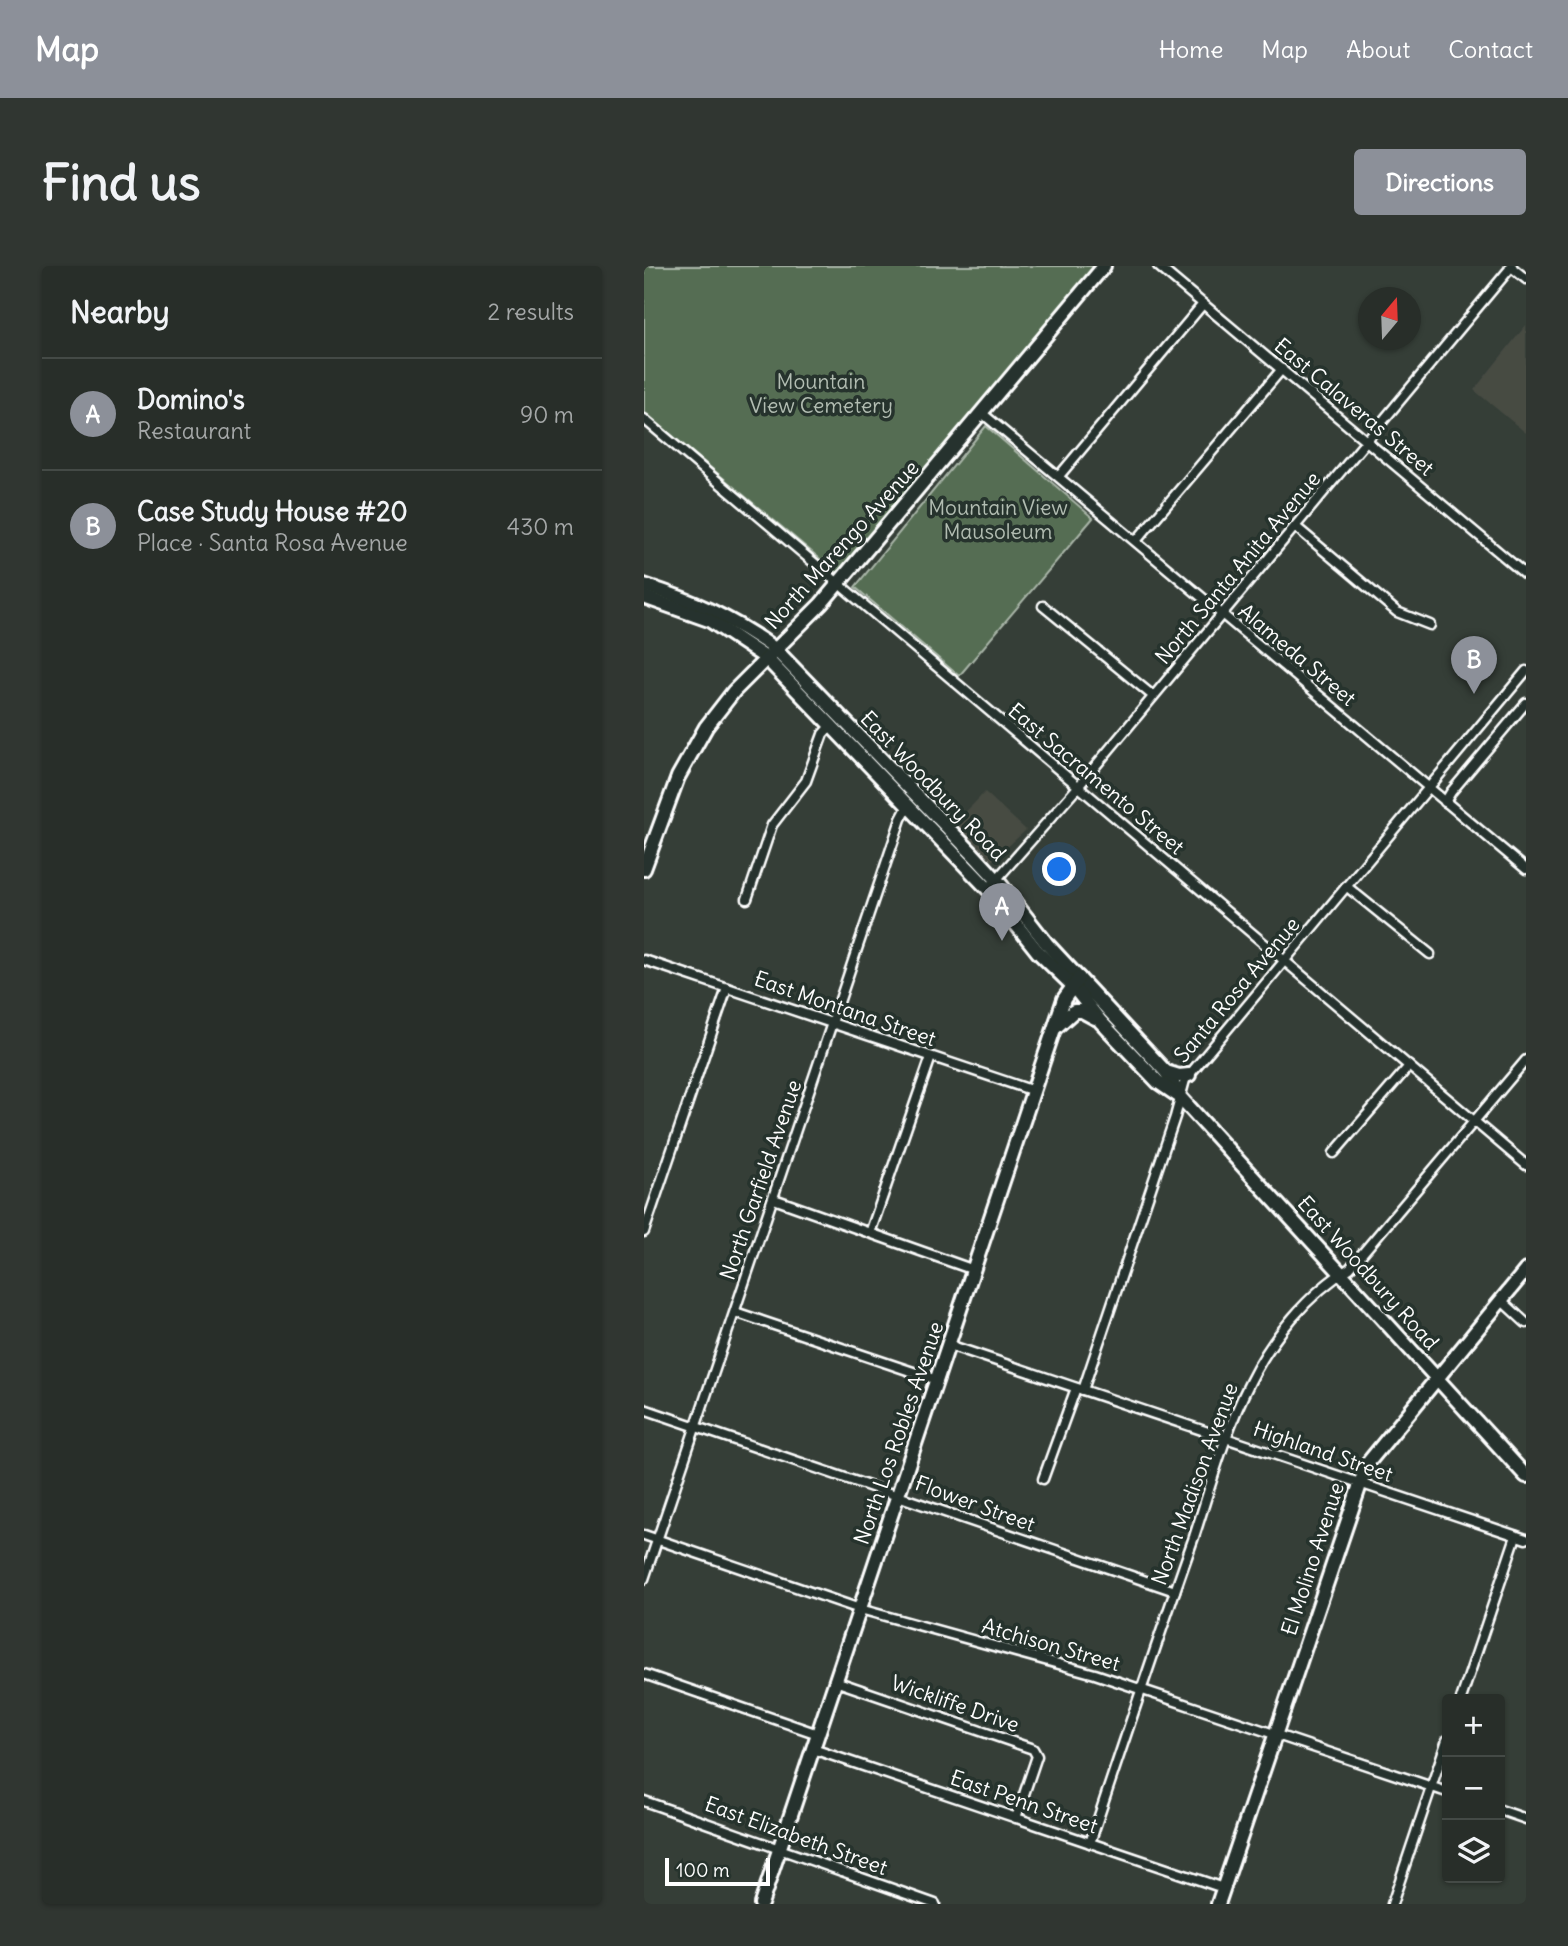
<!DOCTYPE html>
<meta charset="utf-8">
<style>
body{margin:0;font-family:Delius,sans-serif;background:#303631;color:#f1f3f6}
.controls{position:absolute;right:21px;bottom:21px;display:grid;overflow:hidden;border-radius:7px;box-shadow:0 2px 5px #0004}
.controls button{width:63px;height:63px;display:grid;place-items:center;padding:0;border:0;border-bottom:2px solid #444a46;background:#282e29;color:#f1f3f6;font:35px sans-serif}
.compass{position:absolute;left:714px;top:21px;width:63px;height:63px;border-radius:50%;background:#282e29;box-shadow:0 2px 5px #0004;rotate:19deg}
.scale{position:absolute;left:21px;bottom:18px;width:105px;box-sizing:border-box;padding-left:7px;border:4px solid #fff;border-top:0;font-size:19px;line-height:24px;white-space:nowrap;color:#fff;-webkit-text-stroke:5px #26332d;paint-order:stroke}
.you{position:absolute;left:416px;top:604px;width:24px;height:24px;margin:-18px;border:5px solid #fff;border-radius:50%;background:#1a73e8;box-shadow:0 0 0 10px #1a73e833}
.badge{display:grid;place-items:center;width:46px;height:46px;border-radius:50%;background:#8c9099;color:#fff;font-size:23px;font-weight:700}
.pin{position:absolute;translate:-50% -58px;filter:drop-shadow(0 2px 4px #0008)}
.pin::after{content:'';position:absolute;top:37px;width:24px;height:21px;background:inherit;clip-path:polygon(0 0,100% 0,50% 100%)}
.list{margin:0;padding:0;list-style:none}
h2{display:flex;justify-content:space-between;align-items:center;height:91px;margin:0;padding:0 28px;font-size:30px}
h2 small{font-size:23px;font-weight:400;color:#a5a8a8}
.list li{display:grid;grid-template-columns:46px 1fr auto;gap:21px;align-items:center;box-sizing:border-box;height:112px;padding:0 28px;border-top:2px solid #444a46}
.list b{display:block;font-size:26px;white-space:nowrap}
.list p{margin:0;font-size:23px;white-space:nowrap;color:#a5a8a8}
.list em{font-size:23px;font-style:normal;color:#a5a8a8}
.icon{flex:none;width:38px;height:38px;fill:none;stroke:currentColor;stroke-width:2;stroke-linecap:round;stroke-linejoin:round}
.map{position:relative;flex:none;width:882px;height:1638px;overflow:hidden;border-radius:7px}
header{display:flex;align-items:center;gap:42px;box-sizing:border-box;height:98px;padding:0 35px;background:#8c9099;color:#fff}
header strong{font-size:33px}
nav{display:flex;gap:38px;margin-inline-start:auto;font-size:24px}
.intro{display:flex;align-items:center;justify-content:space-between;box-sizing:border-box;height:168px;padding:0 42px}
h1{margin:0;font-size:49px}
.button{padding:18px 32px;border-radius:7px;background:#8c9099;color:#fff;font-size:24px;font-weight:700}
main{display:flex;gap:42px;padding:0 42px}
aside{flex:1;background:#282e29;border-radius:7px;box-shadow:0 2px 5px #0004}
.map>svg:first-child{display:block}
</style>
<header>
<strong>Map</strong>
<nav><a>Home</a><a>Map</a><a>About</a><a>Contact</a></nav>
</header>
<div class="intro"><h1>Find us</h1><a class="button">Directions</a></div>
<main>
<aside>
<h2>Nearby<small>2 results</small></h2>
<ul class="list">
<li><span class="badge">A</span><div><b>Domino's</b><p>Restaurant</p></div><em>90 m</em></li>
<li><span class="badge">B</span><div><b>Case Study House #20</b><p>Place · Santa Rosa Avenue</p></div><em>430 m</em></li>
</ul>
</aside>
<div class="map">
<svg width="882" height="1638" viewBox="0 0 882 1638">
<rect width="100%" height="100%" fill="#353e37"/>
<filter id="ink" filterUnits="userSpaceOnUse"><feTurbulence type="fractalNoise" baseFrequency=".0143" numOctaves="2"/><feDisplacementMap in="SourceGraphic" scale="14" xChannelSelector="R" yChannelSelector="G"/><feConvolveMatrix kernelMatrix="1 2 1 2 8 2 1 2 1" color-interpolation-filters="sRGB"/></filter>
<g filter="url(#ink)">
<g fill="#474b43">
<polygon points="882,59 882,167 830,124"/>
<polygon points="341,526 382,564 348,595 343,595 308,560"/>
</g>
<g fill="#556d53" stroke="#aab6a9" stroke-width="2">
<polygon points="0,0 452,0 193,307 0,146"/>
<polygon points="342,160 449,252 315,410 211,321"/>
</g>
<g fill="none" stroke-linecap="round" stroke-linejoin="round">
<defs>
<g id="street">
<polyline points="514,0 882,309"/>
<polyline points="866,0 882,13"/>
<polyline points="338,147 882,603"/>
<polyline points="0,153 882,899"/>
<polyline points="415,210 559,38"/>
<polyline points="652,261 753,346 786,359"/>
<polyline points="492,275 638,103"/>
<polyline points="399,340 509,430"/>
<polyline points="801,536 807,526 882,437"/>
<polyline points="702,620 786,688"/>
<polyline points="344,623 434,521 868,0"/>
<polyline points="103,633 128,559 162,515 179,468 188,458"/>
<polyline points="0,694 390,825"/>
<polyline points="690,887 765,800"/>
<polyline points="130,933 330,1004"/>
<polyline points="0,966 83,722"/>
<polyline points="226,967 287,791"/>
<polyline points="857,1034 882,1057"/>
<polyline points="91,1046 293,1114"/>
<polyline points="305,1079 882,1273"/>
<polyline points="439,1124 531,851 541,814 882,405"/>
<polyline points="0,1143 531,1325"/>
<polyline points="399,1213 432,1122"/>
<polyline points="0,1269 216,1343 451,1408 803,1526"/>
<polyline points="0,1313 257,553 265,538"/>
<polyline points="0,1408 174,1468"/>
<polyline points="191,1415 389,1483 393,1490 372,1552"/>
<polyline points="817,1433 872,1270"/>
<polyline points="169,1483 579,1622"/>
<polyline points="0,1535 291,1638"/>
<polyline points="856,1544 882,1553"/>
<path d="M446 1577C480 1475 514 1372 550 1271 567 1219 581 1165 606 1116 627 1073 664 1027 706 1002L882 794"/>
<polyline points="748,1638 803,1474"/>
</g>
<g id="secondary">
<path d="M0 319C50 335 88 352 131 383L329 588 353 614 403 678 522 806 535 828"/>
<polyline points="0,331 65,354 122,392 344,623 394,686 428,719 457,756 514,816 536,831 882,1210"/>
<polyline points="0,603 34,511 62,461 90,425 177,338 460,0"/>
<polyline points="411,762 430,745 438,745 451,752"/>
<polyline points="522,806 535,810 545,809"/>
<polyline points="117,1638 420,733 435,712"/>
<polyline points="574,1638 723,1198 882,1004"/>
</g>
</defs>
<use href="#street" stroke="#fff" stroke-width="13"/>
<use href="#secondary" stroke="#fff" stroke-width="18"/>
<use href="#street" stroke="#26332d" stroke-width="8"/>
<use href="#secondary" stroke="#26332d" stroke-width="12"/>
</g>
</g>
<g text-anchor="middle" stroke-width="7" stroke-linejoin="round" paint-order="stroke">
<g font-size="21" fill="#b2bdb2" stroke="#26332d">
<text x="177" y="123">Mountain<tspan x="177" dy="24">View Cemetery</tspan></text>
<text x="354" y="249">Mountain View<tspan x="354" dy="24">Mausoleum</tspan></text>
</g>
<g font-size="21" fill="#fff" stroke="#26332d">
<text transform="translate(710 141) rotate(40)" y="7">East Calaveras Street</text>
<text transform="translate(198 279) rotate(-48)" y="7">North Marengo Avenue</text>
<text transform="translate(594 302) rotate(-50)" y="7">North Santa Anita Avenue</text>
<text transform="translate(653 389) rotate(40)" y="7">Alameda Street</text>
<text transform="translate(452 513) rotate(40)" y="7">East Sacramento Street</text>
<text transform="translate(289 520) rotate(46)" y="7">East Woodbury Road</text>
<text transform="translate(593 724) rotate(-50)" y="7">Santa Rosa Avenue</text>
<text transform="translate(201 743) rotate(19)" y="7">East Montana Street</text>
<text transform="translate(117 914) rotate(-71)" y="7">North Garfield Avenue</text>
<text transform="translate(724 1007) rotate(48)" y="7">East Woodbury Road</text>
<text transform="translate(255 1167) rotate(-71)" y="7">North Los Robles Avenue</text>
<text transform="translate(679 1186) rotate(19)" y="7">Highland Street</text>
<text transform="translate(551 1218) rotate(-70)" y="7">North Madison Avenue</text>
<text transform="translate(331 1238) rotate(20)" y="7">Flower Street</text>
<text transform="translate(669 1293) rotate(-72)" y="7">El Molino Avenue</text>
<text transform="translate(407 1379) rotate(16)" y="7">Atchison Street</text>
<text transform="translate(311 1438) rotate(19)" y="7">Wickliffe Drive</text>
<text transform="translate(380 1536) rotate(19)" y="7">East Penn Street</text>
<text transform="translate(152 1570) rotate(20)" y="7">East Elizabeth Street</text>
</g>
</g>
</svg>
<div class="controls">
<button>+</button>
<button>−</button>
<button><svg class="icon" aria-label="layers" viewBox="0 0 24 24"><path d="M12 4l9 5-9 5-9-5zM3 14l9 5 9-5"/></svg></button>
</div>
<svg class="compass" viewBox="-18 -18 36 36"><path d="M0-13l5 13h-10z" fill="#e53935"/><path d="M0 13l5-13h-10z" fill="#a5a8a8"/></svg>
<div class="scale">100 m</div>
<div class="you"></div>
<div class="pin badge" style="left:358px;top:675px">A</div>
<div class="pin badge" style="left:830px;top:428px">B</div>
</div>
</main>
